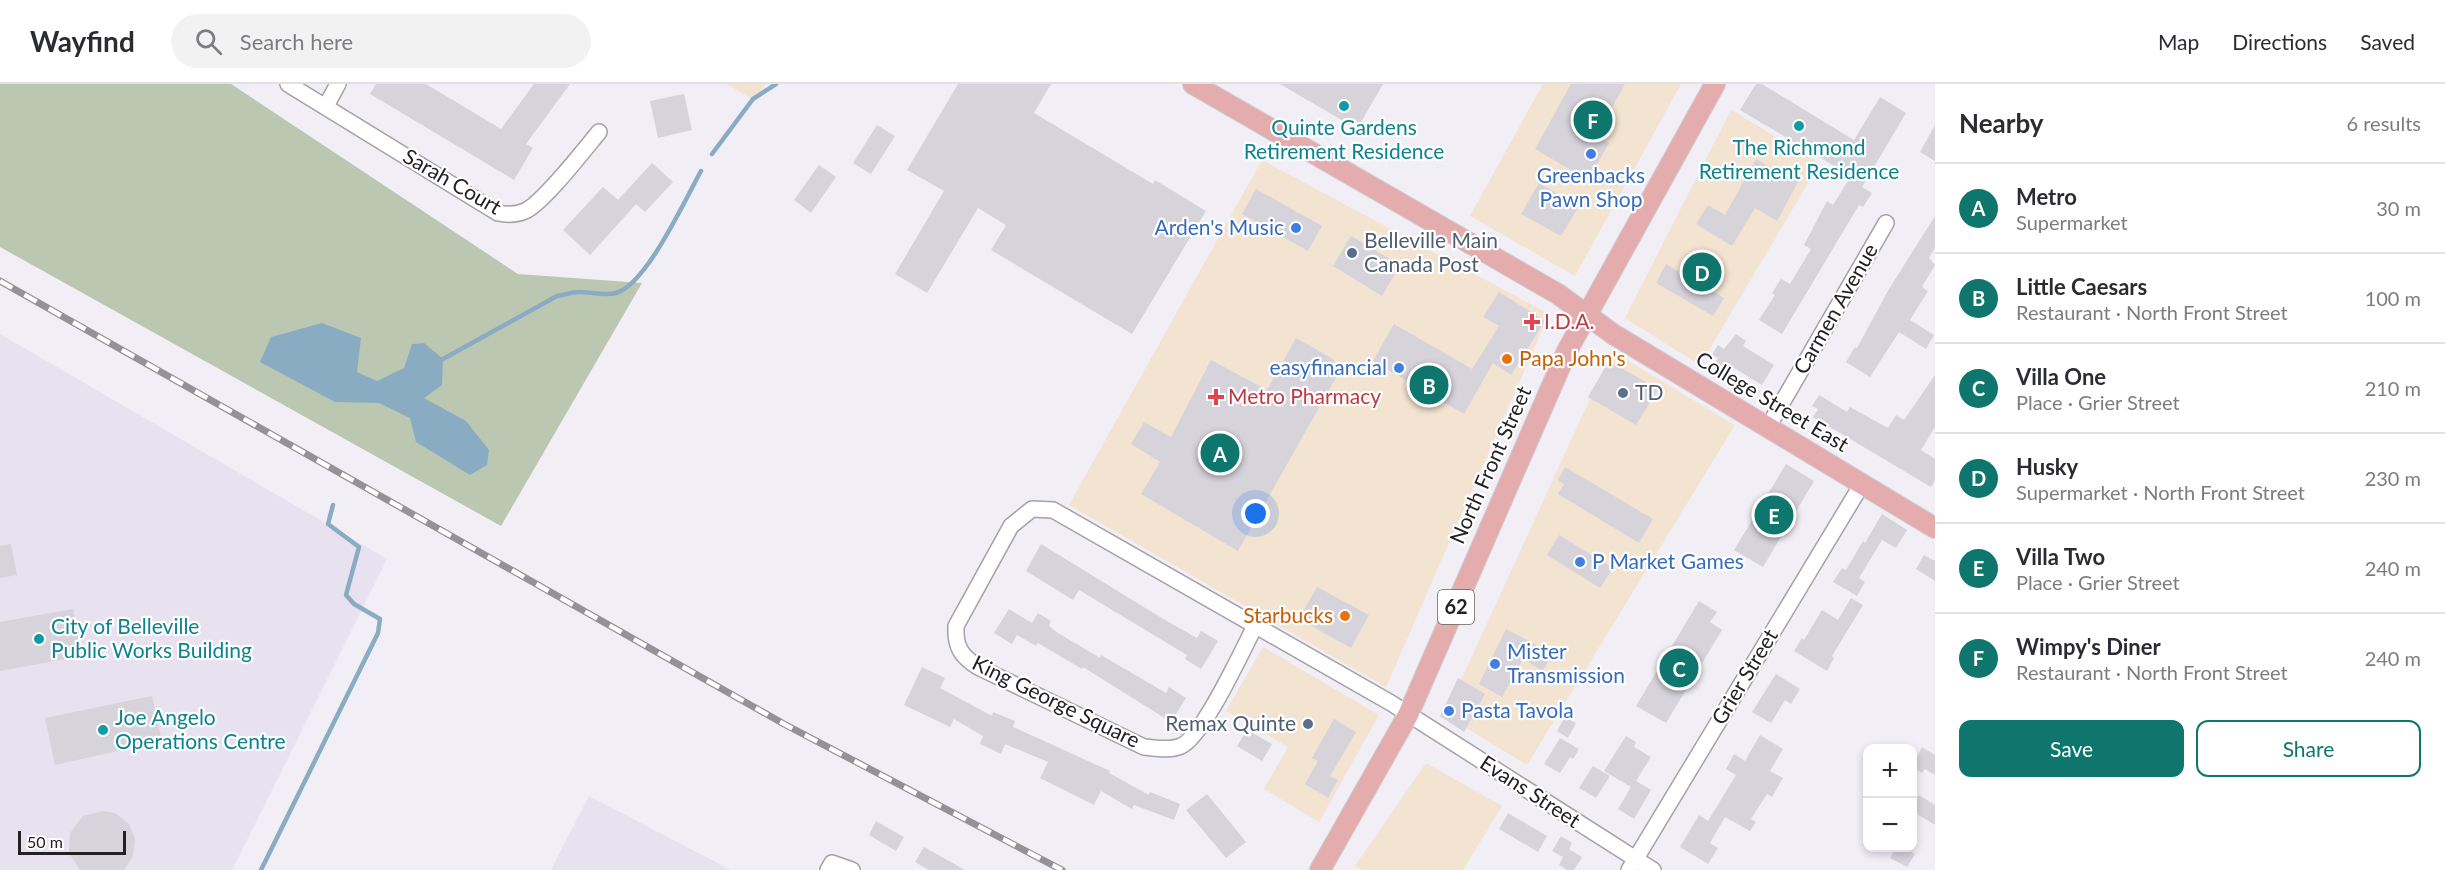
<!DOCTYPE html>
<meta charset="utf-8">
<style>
body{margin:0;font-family:Lato,sans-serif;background:#f2f2f3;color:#2b2b33}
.controls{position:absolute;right:18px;bottom:18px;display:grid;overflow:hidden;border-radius:12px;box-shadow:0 3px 9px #0003}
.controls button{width:54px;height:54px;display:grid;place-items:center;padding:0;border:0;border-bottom:2px solid #e1e1e2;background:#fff;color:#2b2b33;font:30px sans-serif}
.scale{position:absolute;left:18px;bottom:15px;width:108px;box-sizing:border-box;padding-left:6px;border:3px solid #222123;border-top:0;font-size:16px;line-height:21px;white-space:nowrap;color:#222123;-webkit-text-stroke:4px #fff;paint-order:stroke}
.you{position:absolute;left:1256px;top:430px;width:21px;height:21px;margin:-15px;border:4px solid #fff;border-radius:50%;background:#1a73e8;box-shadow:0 0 0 9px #1a73e833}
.badge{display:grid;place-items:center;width:39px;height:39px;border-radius:50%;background:#0f766e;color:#fff;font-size:20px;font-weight:700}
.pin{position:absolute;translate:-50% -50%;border:3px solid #fff;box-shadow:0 2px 6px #0006}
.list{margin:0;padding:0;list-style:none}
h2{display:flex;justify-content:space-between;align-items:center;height:78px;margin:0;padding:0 24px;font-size:26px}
h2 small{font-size:20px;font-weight:400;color:#7c7c81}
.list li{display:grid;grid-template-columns:39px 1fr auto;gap:18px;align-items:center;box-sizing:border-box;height:90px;padding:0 24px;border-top:2px solid #e1e1e2}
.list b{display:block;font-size:22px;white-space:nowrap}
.list p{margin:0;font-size:20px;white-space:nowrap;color:#7c7c81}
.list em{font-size:20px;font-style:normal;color:#7c7c81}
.actions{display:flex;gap:12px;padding:18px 24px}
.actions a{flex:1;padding:14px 0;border:2px solid #0f766e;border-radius:12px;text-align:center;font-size:21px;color:#0f766e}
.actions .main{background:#0f766e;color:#fff}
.icon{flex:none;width:33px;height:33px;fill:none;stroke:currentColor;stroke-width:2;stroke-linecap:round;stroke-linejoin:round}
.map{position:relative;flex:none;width:1935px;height:786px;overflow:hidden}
header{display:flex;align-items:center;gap:36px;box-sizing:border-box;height:84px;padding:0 30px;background:#fff;border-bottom:2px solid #e1e1e2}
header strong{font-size:28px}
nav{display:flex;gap:33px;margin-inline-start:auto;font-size:21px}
.search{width:420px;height:54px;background:#f2f2f3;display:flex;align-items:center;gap:15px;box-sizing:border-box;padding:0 21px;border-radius:33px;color:#7c7c81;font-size:22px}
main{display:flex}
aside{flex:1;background:#fff}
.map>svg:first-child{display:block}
</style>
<header>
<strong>Wayfind</strong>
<div class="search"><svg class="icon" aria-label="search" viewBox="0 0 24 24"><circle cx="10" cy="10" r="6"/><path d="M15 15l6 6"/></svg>Search here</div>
<nav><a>Map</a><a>Directions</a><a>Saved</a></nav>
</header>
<main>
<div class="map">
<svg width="1935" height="786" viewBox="0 0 1935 786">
<rect width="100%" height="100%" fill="#f1eef6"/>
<g fill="#f3e3d1">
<polygon points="727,0 765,0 755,17"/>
<polygon points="1543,0 1681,0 1575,192 1470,132"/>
<polygon points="1731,26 1820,79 1700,281 1625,234"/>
<polygon points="1262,76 1549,230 1386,603 1069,421"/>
<polygon points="1612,267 1735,341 1527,681 1445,631"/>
<polygon points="1263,563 1379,631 1319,738 1264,705 1288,663 1226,627"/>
<polygon points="1426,679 1502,722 1463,786 1362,786 1355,782"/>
</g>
<g fill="#e7e1f0">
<polygon points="0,250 387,475 232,786 0,786"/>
<polygon points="589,712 731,786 551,786"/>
</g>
<polygon fill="#bcc7b2" points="0,0 231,0 518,190 642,199 501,442 0,163"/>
<polygon fill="#8aacc2" points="322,239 361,254 357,288 377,297 404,284 412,260 424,259 443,275 442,301 424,314 466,337 489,366 487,381 470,391 416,358 410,334 379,319 335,318 260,278 271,253"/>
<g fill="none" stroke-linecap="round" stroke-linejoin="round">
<g stroke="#8aacc2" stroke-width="4.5">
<polyline points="712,70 753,15 776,0"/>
<path d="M443 275 557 212C564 211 572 208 579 208 591 208 605 212 616 209 646 201 685 116 701 87"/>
<polyline points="261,786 378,549 380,535 354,520 346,511 359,463 328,440 333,421"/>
</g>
</g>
<g fill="#d7d3db">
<polygon points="376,0 426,0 501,45 534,0 570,0 526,60 533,64 514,96 370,10"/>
<polygon points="958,0 1051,0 1034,29 1153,100 1155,96 1206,127 1132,250 991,166 1006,141 978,124 927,209 895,190 944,107 907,86"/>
<polygon points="1280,0 1383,0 1357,45"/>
<polygon points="1571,0 1625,0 1596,52 1609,59 1588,96 1535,65"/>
<polygon points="1756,0 1762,0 1854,56 1880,13 1906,29 1862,103 1872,109 1863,123 1859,121 1782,250 1759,236 1775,211 1772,209 1781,195 1790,200 1811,165 1804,161 1827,117 1833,121 1851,92 1740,26"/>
<polygon points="684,10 692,46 658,54 650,17"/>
<polygon points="877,41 895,52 871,90 853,79"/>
<polygon points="1935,41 1935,77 1920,68"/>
<polygon points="1756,75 1798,98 1777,137 1755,124 1732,162 1696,140 1708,121 1725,131"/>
<polygon points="652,79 673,98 645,128 636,120 590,171 563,146 603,103 618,116"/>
<polygon points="819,81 836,93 811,129 794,116"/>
<polygon points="1539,99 1579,122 1561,152 1521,130"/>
<polygon points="1256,105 1322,142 1308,167 1242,130"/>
<polygon points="1935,132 1935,164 1929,174 1935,181 1922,203 1928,207 1910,236 1934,251 1926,265 1899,248 1870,293 1846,278 1855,263 1857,264 1889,205"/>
<polygon points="1351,152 1400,181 1382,212 1333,182"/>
<polygon points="1701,179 1710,185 1701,200 1724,214 1713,232 1656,199 1666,180 1691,195"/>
<polygon points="1499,208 1545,237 1511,291 1493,279 1464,330 1373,277 1394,240 1472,285 1499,242 1483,233"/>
<polygon points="1736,250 1746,257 1743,262 1774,281 1762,301 1731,282 1728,288 1714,280 1718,274 1712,271 1718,261 1724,265"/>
<polygon points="1296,254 1333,275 1338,290 1238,467 1141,410 1160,378 1131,360 1144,338 1171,353 1211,276 1267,306"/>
<polygon points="1609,277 1658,305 1636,341 1588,313"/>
<polygon points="1935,291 1935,343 1921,366 1935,375 1935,396 1931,403 1813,333 1818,325 1812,322 1819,311 1847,328 1850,323 1888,344 1896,331 1904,336"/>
<polygon points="1786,380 1814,397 1763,483 1734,466"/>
<polygon points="1565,383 1653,435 1639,459 1558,410 1564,400 1558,396"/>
<polygon points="1882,430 1907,446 1896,464 1882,456 1859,494 1865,498 1857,512 1833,498 1842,484 1846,486 1863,457 1865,459"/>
<polygon points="1559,451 1613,484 1600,504 1547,471"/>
<polygon points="11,460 17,491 0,494 0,462"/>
<polygon points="1041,460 1165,536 1197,554 1201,547 1218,557 1201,585 1185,575 1187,571 1079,506 1073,516 1026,487"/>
<polygon points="1924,471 1935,477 1935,497 1916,485"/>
<polygon points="1317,503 1369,531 1351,564 1299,535"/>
<polygon points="1851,514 1863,521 1832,572 1834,574 1827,587 1794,567 1802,554 1804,556 1822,526 1838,536"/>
<polygon points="1699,517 1717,528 1710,538 1722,546 1666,639 1636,622"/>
<polygon points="73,525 82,572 0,587 0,538"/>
<polygon points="1009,525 1032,539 1038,529 1051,537 1049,542 1058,549 1100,574 1101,571 1166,609 1169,603 1186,614 1171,638 1083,583 1082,585 1038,559 1036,562 1017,551 1012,560 994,549"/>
<polygon points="1506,545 1552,569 1543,587 1523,575 1502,613 1479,600"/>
<polygon points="922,583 945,594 940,604 992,632 993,628 1015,637 1013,643 1110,687 1109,689 1149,711 1150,708 1180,720 1174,736 1134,721 1132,725 1101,707 1094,721 1040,694 1048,678 1005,660 1001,670 980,660 983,652 954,635 950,643 904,621"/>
<polygon points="1776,590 1800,605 1791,620 1785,616 1771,639 1752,628"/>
<polygon points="1458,594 1485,610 1464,648 1440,632"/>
<polygon points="152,612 162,657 55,681 45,634"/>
<polygon points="1565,633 1576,639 1568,654 1557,647"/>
<polygon points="1334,635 1356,648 1330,692 1338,696 1328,714 1305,700 1318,677 1312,674"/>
<polygon points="1247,646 1272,660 1262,677 1237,662"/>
<polygon points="1760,651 1783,665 1770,687 1783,694 1772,713 1767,710 1751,735 1756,738 1750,747 1725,733 1710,759 1718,764 1708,780 1680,763 1699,731 1708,737 1736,691 1726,685 1734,670 1745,677"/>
<polygon points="1626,652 1636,658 1634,663 1651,673 1636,697 1651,706 1634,735 1618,725 1631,703 1604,687"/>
<polygon points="1560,654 1579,665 1573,675 1570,673 1560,689 1544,680"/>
<polygon points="1922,663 1935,671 1935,691 1925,685 1922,689 1912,683"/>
<polygon points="1593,682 1610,692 1596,714 1579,704"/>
<polygon points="1207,710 1246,758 1226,774 1186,726"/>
<polygon points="1919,711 1935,721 1935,741 1912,727 1912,721"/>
<polygon points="103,727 115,729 129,740 135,755 133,772 124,786 80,786 69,769 70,749 83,732"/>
<polygon points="1508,729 1547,752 1538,768 1499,745"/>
<polygon points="876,737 904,753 896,767 869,751"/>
<polygon points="1561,752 1572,759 1569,765 1582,773 1574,786 1567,786 1559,781 1563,773 1552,767"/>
<polygon points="924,763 965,786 929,786 915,778"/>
<polygon points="1896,764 1905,764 1915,770 1907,783 1890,774"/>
</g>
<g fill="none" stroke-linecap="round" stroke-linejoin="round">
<defs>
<g id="minor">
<path d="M288 0 498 129C508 131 516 131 525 127 543 119 584 66 599 48"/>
<polyline points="326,22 338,0"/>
<polyline points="1768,343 1886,139"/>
<path d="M1256 540C1243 565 1203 653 1181 662 1170 667 1156 664 1144 663L978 583C961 572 955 563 956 542L1011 442 1032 425 1053 426 1391 619 1653 786"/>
<polyline points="828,786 832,779 852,786"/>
<polyline points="1629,786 1862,400"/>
</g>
<g id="major">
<polyline points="1193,0 1558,210 1613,250 1935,444"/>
<polyline points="1320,786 1408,631 1567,267 1715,0"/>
</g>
</defs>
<use href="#minor" stroke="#a4a1a9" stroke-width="18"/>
<use href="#major" stroke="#cececf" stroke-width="22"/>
<use href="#minor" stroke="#fff" stroke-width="15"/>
<use href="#major" stroke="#e4acad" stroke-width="20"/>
<defs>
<polyline id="rail" points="0,197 784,640 1062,786"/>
</defs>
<use href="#rail" stroke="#949297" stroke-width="7"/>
<use href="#rail" stroke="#fff" stroke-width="4.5" stroke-dasharray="14" stroke-linecap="butt"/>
</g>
<g fill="#0f9aa8" stroke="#fff" stroke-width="2">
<circle cx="1344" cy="22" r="6"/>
<circle cx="1799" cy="42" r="6"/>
<circle cx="39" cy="555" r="6"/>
<circle cx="103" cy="646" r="6"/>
</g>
<g fill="#3f7fe0" stroke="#fff" stroke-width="2">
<circle cx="1591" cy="70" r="6"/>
<circle cx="1296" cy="144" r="6"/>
<circle cx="1399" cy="284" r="6"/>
<circle cx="1580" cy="478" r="6"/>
<circle cx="1495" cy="580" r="6"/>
<circle cx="1449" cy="627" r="6"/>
</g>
<g fill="#5c6f8a" stroke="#fff" stroke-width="2">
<circle cx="1352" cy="169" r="6"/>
<circle cx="1623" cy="309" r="6"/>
<circle cx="1308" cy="640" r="6"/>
</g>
<g fill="#e0444e" stroke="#fff" stroke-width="2">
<path d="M1529 229h6v6h6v6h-6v6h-6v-6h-6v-6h6z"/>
<path d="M1213 304h6v6h6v6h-6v6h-6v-6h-6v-6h6z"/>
</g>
<g fill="#e8710a" stroke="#fff" stroke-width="2">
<circle cx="1507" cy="275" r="6"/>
<circle cx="1345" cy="532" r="6"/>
</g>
<g text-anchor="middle" stroke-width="4.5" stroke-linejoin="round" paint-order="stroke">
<rect fill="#fff" stroke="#646465" stroke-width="1.5" x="1438" y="506" width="36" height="34" rx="4.5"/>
<g font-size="20" font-weight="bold" fill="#222123">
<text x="1456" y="530">62</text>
</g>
<g font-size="21" fill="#0d838f" stroke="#fff">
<text x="1344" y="51">Quinte Gardens<tspan x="1344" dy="24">Retirement Residence</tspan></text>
<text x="1799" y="71">The Richmond<tspan x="1799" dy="24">Retirement Residence</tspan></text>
<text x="51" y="550" text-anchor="start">City of Belleville<tspan x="51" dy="24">Public Works Building</tspan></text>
<text x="115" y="641" text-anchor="start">Joe Angelo<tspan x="115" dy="24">Operations Centre</tspan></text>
</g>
<g font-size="21" fill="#366cbe" stroke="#fff" text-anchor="start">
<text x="1591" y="99" text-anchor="middle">Greenbacks<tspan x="1591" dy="24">Pawn Shop</tspan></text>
<text x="1284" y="151" text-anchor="end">Arden's Music</text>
<text x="1387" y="291" text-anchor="end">easyfinancial</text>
<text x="1592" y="485">P Market Games</text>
<text x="1507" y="575">Mister<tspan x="1507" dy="24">Transmission</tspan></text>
<text x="1461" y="634">Pasta Tavola</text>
</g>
<g font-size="21" fill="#222123" stroke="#fff">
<text transform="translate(452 98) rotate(30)" y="7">Sarah Court</text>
<text transform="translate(1836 225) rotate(-60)" y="7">Carmen Avenue</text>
<text transform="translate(1772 318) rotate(31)" y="7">College Street East</text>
<text transform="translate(1491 381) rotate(-66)" y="7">North Front Street</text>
<text transform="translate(1745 593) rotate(-59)" y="7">Grier Street</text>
<text transform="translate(1056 618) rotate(26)" y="7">King George Square</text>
<text transform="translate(1530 708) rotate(33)" y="7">Evans Street</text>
</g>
<g font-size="21" fill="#4e5e75" stroke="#fff" text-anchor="start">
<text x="1364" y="164">Belleville Main<tspan x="1364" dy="24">Canada Post</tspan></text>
<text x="1635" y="316">TD</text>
<text x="1296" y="647" text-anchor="end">Remax Quinte</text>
</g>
<g font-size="21" fill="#be3a42" stroke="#fff" text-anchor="start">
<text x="1544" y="245">I.D.A.</text>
<text x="1228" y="320">Metro Pharmacy</text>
</g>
<g font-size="21" fill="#c56008" stroke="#fff" text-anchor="start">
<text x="1519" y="282">Papa John's</text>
<text x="1333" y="539" text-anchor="end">Starbucks</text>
</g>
</g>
</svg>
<div class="controls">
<button>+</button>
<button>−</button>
</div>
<div class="scale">50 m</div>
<div class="you"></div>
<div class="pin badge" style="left:1220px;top:369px">A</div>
<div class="pin badge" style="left:1429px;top:301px">B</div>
<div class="pin badge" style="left:1679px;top:584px">C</div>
<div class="pin badge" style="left:1702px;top:188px">D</div>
<div class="pin badge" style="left:1774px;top:431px">E</div>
<div class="pin badge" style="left:1593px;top:36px">F</div>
</div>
<aside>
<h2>Nearby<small>6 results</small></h2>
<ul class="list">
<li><span class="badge">A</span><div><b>Metro</b><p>Supermarket</p></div><em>30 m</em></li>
<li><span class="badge">B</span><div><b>Little Caesars</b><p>Restaurant · North Front Street</p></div><em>100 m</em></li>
<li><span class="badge">C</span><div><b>Villa One</b><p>Place · Grier Street</p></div><em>210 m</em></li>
<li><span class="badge">D</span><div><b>Husky</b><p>Supermarket · North Front Street</p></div><em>230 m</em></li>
<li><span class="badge">E</span><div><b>Villa Two</b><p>Place · Grier Street</p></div><em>240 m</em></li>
<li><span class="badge">F</span><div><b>Wimpy's Diner</b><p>Restaurant · North Front Street</p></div><em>240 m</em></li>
</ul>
<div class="actions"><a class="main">Save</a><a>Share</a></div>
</aside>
</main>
